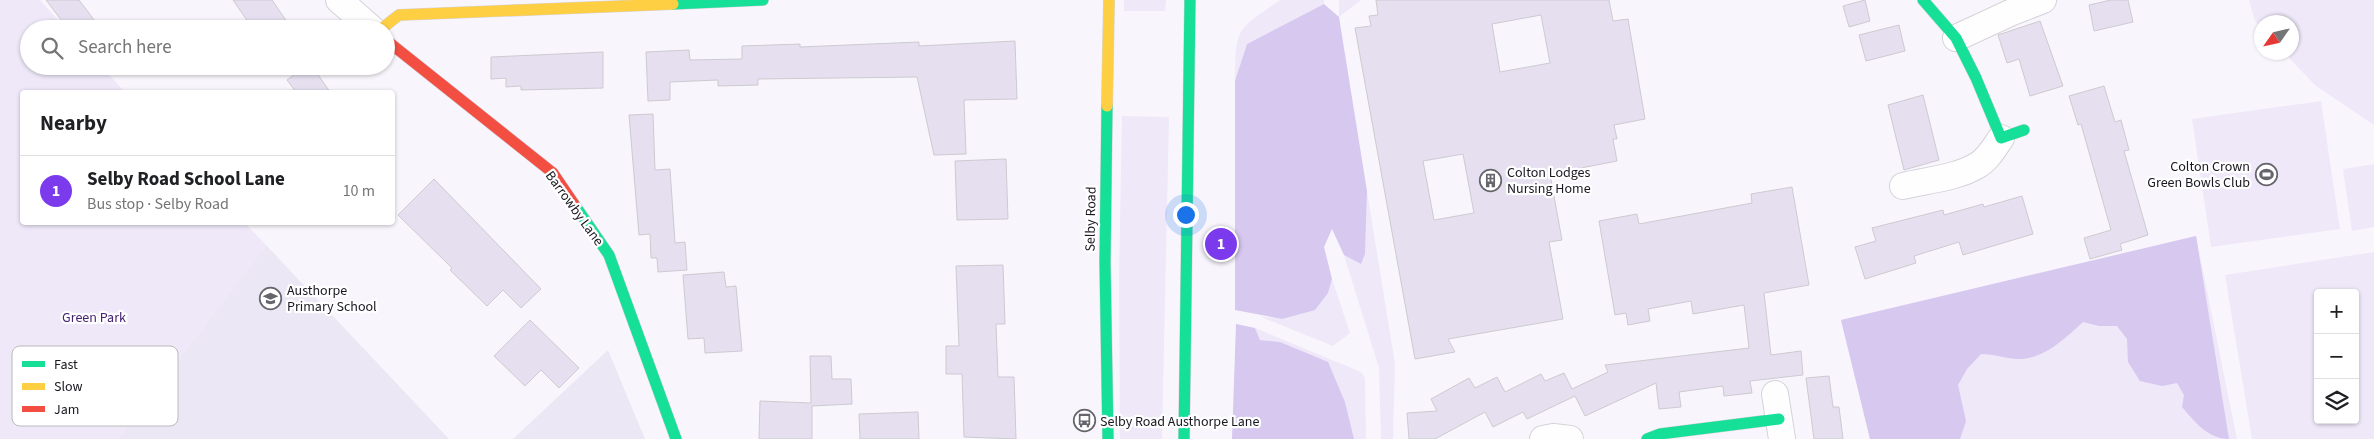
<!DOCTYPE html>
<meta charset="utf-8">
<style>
body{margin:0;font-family:"Source Sans 3",sans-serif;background:#f6f6f6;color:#202124}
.controls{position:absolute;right:15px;bottom:15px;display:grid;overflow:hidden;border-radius:5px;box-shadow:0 1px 4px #0004}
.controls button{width:45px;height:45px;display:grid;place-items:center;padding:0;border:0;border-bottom:1px solid #e0e0e0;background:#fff;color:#202124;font:25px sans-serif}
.compass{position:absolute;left:2254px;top:15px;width:45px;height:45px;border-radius:50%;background:#fff;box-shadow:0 1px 4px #0004;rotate:236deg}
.you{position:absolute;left:1185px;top:214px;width:18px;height:18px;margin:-12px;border:4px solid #fff;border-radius:50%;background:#1a73e8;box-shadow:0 0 0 8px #1a73e833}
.badge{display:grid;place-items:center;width:32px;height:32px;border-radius:50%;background:#7c3aed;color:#fff;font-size:16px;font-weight:700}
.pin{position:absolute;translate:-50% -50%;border:2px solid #fff;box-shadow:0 1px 5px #0006}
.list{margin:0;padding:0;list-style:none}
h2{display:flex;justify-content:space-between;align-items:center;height:65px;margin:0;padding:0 20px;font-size:21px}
h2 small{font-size:16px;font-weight:400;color:#757577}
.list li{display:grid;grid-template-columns:32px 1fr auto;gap:15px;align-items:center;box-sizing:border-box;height:70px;padding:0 20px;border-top:1px solid #e0e0e0}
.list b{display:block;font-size:19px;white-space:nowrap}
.list p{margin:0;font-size:16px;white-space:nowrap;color:#757577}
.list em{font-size:16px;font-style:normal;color:#757577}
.icon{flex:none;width:28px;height:28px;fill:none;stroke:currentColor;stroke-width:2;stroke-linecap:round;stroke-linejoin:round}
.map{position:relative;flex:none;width:2374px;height:439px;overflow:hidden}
.search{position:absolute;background:#fff;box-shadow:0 1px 4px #0004;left:20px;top:20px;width:375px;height:55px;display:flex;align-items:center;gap:12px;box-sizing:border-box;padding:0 18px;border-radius:28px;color:#757577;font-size:19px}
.panel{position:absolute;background:#fff;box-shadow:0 1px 4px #0004;left:20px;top:90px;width:375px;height:135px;border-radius:5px}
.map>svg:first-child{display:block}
</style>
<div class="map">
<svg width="2374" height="439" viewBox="0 0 2374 439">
<rect width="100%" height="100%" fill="#f8f6fc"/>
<g fill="#ebe7f4">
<polygon points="266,245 449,439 118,439"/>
<polygon points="608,350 645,439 513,439"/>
</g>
<g fill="#eee8f9" fill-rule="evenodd">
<polygon points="0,0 40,0 66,29 29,29 29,66 101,66 125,92 22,92 22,222 245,223 266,245 118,439 0,439"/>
<polygon points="1124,0 1166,0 1165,11 1124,11"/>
<path d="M1280 0H1324V4L1247 44 1235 81C1236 26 1236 31 1280 0Z"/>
<polygon points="1339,0 1361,0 1339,17"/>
<polygon points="2249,0 2374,0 2374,125 2316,86 2284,53 2292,52 2292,22 2262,22 2261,28 2255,21"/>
<polygon points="2321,101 2340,229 2211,247 2192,119"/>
<polygon points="1122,116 1169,117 1162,439 1120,439 1119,278"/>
<polygon points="2374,164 2374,227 2352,231 2343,169"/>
<polygon points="1367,191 1395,364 1393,439 1381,439 1379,368 1344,255 1361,264 1365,254"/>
<polygon points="2196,236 2237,439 1870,439 1841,320"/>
<path d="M2374 252V439H2252L2225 275ZM2318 293H2355V420H2318Z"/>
<polygon points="1332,279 1350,333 1333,346 1259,316 1282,319 1328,293"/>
<polygon points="1255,328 1361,372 1365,378 1366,439 1354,439 1345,402 1303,353 1280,342 1260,340"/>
</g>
<g fill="#d6c8ef">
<polygon points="1324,4 1339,17 1367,191 1365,254 1361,264 1344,255 1332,229 1324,247 1332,279 1328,293 1315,310 1282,319 1235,310 1235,81 1247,44"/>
<path d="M2196 236 2229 439C2208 439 2195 422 2182 407L2184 395 2177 383 2162 386 2140 381 2128 362 2127 339 2117 326H2099L2083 322C2065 338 2046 358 2020 359 2007 359 1994 354 1981 354L1967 369 1958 385 1966 421 1960 439H1870L1841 320Z"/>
<polygon points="1236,324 1255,328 1260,340 1280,342 1328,362 1345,402 1354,439 1232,439"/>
</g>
<g fill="#e5dfef" stroke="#cdcad1" fill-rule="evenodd">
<polygon points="46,0 79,0 101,29 68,29"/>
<polygon points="233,0 272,0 292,29 253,29"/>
<path d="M1376 0H1609L1613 21 1628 19 1645 119 1614 125 1617 139H1613L1617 161 1550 174 1562 240 1549 242 1563 319 1448 339 1455 352 1415 359 1355 28 1371 26 1369 16 1378 15ZM1541 15 1550 63 1500 72 1492 24ZM1463 154 1474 213 1434 220 1423 161Z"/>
<polygon points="1865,0 1870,21 1849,27 1843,6"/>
<polygon points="2111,0 2128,0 2133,22 2094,31 2089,5"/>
<polygon points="2040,21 2063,86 2030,96 2019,59 2007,63 1998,35"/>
<polygon points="1899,25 1905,51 1866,61 1859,35"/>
<polygon points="1015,41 1017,99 964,100 966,154 934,155 917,77 758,79 758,85 718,86 718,80 670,82 670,100 648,101 646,52 689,50 690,60 742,59 742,46 800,44 800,47 919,42 919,46"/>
<polygon points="603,52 603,88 521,90 521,86 506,87 506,78 491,79 491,57"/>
<polygon points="306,66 312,66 330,92 296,92 287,80"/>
<polygon points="2104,86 2115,122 2121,120 2129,150 2124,151 2148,235 2120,244 2122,250 2090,259 2084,238 2111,230 2081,124 2078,125 2069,96"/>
<polygon points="1923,95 1939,160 1904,170 1888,105"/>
<polygon points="653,114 655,170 670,169 675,243 685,242 687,270 658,272 657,258 651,258 650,234 639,235 629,115"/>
<polygon points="1006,159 1008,219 957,220 955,161"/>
<polygon points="434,179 541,289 521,308 503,290 487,306 450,270 452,268 398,215"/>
<polygon points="1792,187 1809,285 1764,293 1771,355 1801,351 1803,375 1750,381 1752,393 1724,396 1723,386 1679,392 1681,407 1659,409 1656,383 1585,416 1575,396 1527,419 1523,412 1493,427 1485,412 1435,439 1409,439 1407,413 1437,411 1431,399 1469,378 1475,388 1497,377 1505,392 1541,374 1545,381 1564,373 1572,389 1608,372 1605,365 1749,348 1744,305 1693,314 1691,301 1648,309 1650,321 1628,325 1626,313 1615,315 1599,221 1637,214 1639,224 1752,203 1751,194"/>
<polygon points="2022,196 2033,234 1963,255 1959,242 1914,256 1916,263 1865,279 1855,247 1876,241 1872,228 1943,210 1944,215 1983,204 1984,207"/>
<polygon points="1003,265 1005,324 996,324 998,377 1014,377 1016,439 964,437 962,374 946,374 946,346 959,346 956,266"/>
<polygon points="724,272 726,287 736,286 742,351 705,353 704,338 688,339 683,275"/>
<polygon points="530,320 579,368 559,388 541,370 525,386 494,356"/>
<polygon points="810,356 831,356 832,379 851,379 852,404 812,406 812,439 759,439 760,401 811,403"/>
<polygon points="1829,376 1833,407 1839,407 1843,439 1814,439 1806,378"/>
<polygon points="918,412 919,439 860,439 859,414"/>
</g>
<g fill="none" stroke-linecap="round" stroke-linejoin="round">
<defs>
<g id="street">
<polyline points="339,0 372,29"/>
<polyline points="1956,38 2010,13 2043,0"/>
<path d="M1903 186C1927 180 1957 178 1978 165 1988 159 1994 148 2001 138"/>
<polyline points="1775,394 1782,439"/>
<polyline points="1543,439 1553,437 1570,439"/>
</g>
<g id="fast">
<polyline points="1923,0 1956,38 1976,78 2001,138 2024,130"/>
<polyline points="673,4 763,0"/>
<polyline points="1107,106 1105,262 1108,439"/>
<polyline points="574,204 609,255 676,439"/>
<polyline points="1184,439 1190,0"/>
<polyline points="1647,439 1660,434 1779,419"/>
</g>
<g id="slow">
<polyline points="381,29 399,15 673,4"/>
<polyline points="1107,106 1109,0"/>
</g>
<polyline id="jam" points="386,40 553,173 574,204"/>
</defs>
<use href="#street" stroke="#d5d3da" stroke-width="28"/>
<use href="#fast" stroke="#d5d3da" stroke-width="12"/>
<use href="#slow" stroke="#d5d3da" stroke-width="12"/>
<use href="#jam" stroke="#d5d3da" stroke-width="12"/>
<use href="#street" stroke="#fefeff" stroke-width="26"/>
<use href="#fast" stroke="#16e098" stroke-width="11"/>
<use href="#slow" stroke="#ffcf43" stroke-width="11"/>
<use href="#jam" stroke="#f24e42" stroke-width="11"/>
</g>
<defs>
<symbol id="stadium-ring" viewBox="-11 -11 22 22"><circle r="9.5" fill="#fff" stroke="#67656c" stroke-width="1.5"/><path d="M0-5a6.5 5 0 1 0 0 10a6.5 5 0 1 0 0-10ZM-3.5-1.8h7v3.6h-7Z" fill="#67656c"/></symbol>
<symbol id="building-ring" viewBox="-11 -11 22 22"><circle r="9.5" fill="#fff" stroke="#67656c" stroke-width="1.5"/><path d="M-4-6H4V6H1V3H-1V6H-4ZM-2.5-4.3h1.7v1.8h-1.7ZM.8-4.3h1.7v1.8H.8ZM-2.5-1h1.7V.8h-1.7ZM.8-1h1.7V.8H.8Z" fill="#67656c"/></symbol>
<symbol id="school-ring" viewBox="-11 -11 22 22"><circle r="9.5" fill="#fff" stroke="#67656c" stroke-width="1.5"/><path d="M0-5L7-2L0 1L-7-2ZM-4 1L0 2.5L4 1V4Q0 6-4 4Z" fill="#67656c"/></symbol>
<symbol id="bus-ring" viewBox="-11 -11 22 22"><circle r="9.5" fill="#fff" stroke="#67656c" stroke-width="1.5"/><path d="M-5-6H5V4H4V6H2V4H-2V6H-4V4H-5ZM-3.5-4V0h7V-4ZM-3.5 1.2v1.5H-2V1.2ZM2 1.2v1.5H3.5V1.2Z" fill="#67656c"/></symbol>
</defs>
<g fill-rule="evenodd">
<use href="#stadium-ring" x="2254" y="162" width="25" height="25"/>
<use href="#building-ring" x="1478" y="168" width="25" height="25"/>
<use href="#school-ring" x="258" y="286" width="25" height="25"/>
<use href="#bus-ring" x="1072" y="408" width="25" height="25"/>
</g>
<g text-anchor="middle" stroke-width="4.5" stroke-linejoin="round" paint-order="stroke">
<g font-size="14" fill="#19171f" stroke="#fff" text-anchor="start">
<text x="2250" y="171" text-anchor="end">Colton Crown<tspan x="2250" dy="16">Green Bowls Club</tspan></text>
<text x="1507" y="177">Colton Lodges<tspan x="1507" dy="16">Nursing Home</tspan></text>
<text x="287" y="295">Austhorpe<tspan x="287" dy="16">Primary School</tspan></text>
<text x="1100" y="426">Selby Road Austhorpe Lane</text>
</g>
<g font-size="14" fill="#19171f" stroke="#fff">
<text transform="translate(575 208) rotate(54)" y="5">Barrowby Lane</text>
<text transform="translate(1090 219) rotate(-89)" y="5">Selby Road</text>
</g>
<g font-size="14" fill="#462371" stroke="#fff">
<text x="94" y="322">Green Park</text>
</g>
</g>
<rect x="12" y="346" width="166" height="80" rx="8" fill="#fff" stroke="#bab9bc" stroke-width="1"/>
<rect x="22" y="361" width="23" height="6" fill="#16e098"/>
<rect x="22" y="383" width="23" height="7" fill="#ffcf43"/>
<rect x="22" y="406" width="23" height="6" fill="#f24e42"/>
<g font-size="14" fill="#19171f">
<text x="54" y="369">Fast</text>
<text x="54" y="391">Slow</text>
<text x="54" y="414">Jam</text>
</g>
</svg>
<div class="controls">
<button>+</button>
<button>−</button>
<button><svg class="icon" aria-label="layers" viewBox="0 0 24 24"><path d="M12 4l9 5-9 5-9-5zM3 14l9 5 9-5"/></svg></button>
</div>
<svg class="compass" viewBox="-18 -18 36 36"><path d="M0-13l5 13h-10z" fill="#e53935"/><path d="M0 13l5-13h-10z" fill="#757577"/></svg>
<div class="you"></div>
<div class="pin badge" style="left:1221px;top:244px">1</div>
<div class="search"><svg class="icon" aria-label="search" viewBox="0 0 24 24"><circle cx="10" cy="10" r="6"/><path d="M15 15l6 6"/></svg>Search here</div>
<section class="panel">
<h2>Nearby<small></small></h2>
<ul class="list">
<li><span class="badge">1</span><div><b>Selby Road School Lane</b><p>Bus stop · Selby Road</p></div><em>10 m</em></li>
</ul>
</section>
</div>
